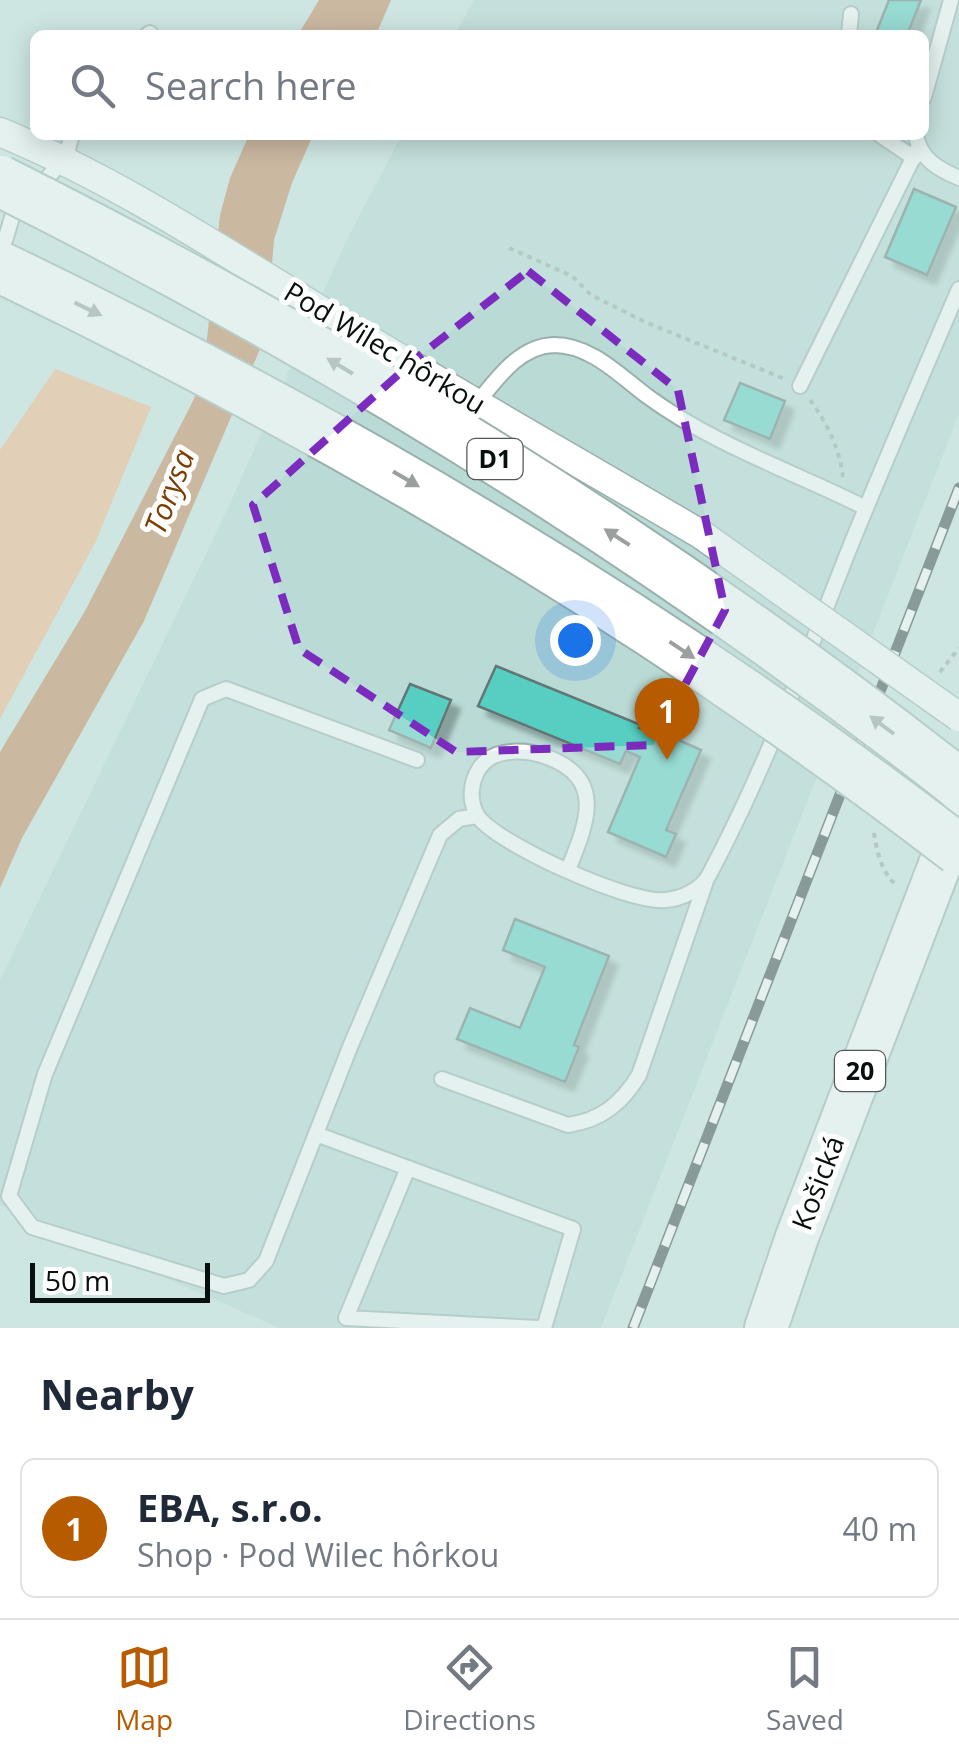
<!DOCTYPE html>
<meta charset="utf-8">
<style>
body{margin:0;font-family:"Open Sans",sans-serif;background:#f6f6f7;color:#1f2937}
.scale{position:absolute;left:30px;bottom:25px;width:180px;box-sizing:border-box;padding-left:10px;border:5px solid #08100f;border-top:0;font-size:28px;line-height:35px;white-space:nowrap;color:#08100f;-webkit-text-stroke:8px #fff;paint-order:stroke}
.you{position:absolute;left:575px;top:640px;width:35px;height:35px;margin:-25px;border:8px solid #fff;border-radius:50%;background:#1a73e8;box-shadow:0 0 0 15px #1a73e833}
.badge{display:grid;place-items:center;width:65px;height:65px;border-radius:50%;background:#b75b00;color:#fff;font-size:32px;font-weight:700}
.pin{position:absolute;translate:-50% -82px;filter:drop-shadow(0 2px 5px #0008)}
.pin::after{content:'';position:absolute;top:52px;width:35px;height:30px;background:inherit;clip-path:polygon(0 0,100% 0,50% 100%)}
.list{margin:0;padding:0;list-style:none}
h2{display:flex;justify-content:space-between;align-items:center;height:130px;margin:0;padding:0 40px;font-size:42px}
h2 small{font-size:32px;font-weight:400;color:#747a83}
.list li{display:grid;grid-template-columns:65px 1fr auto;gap:30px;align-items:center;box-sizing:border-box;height:140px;margin:0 20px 20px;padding:0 20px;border:2px solid #e0e1e3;border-radius:15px}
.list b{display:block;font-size:38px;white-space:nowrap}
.list p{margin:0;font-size:32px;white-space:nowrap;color:#747a83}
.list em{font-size:32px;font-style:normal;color:#747a83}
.icon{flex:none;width:55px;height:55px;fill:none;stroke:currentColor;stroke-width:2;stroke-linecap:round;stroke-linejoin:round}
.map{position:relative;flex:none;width:959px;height:1328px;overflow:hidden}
.search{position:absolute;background:#fff;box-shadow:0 5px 25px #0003;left:30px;right:30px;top:30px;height:110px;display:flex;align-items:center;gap:25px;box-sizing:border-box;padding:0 35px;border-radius:15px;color:#747a83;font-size:38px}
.sheet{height:290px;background:#fff}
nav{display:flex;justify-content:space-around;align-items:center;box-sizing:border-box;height:140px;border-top:2px solid #e0e1e3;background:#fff;font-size:28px;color:#747a83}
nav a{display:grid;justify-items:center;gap:5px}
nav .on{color:#b75b00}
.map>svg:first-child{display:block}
</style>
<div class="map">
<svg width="959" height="1328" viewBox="0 0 959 1328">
<defs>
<filter id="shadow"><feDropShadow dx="9" dy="9" stdDeviation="2.5" flood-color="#0004"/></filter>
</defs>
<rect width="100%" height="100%" fill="#cee6e2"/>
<polygon fill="#b9dad5" points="474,0 959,0 959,414 601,1328 279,1328 0,1205 0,980 228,508 347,239 402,135 924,135 924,35 455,35"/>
<polygon fill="#f8b385" points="55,369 151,407 96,541 0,719 0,450"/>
<g fill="#c88252">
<polygon points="319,0 391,0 376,35 298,35"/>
<polygon points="249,135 313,135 292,183 274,240 266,335 144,621 22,838 0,888 0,752 85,611 194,399 205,358 220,215 230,178"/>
</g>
<g fill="#57cec1" stroke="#627774" stroke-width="2.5" filter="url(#shadow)">
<polygon points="889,0 921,0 907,35 875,35"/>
<polygon points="914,189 956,207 927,275 885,257"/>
<polygon points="740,383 785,401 770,439 724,420"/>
<polygon points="496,666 641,725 639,728 672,742 674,738 701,750 666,830 676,834 666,857 608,832 640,757 626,751 620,764 478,706"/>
<polygon points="410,684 451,700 431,748 389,730"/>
<polygon points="515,919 609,956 574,1045 579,1047 565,1082 457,1039 470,1008 520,1028 545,967 503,950"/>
</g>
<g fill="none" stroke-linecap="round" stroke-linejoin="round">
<defs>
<g id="lane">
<polyline points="147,35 150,33"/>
<polyline points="849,35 851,14"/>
<polyline points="924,97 951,0"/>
<polyline points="880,135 914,158"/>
<path d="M916 135C920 159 938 169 959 178"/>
<polyline points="0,257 13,214 65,159 72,135"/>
<polyline points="800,386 918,148"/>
<path d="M477 403C497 379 519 346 554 345 591 345 619 375 647 396 712 444 794 472 866 508"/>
<polyline points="417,760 226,689 202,699 45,1074 9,1196 32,1227 224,1286 249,1280 266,1261 350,1047 440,835 459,819 477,816"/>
<path d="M568 870C586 825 607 779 547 757 530 751 514 749 496 755 472 764 464 800 480 819 503 846 630 904 665 900 681 899 701 890 709 875 765 770 806 658 850 547 885 461 922 375 959 289"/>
<path d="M442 1079 568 1125C602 1120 622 1103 639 1075L706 881"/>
<polyline points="316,1134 573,1229 544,1328"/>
<polyline points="408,1168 346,1318 539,1328"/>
</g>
<path id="street" d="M0 132C126 184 239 262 356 332 470 401 587 467 702 535"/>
<polyline id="primary" points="766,1328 797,1237 959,815"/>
</defs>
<use href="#lane" stroke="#99b0ac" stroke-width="18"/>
<use href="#street" stroke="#99b0ac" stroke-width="31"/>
<use href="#primary" stroke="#99b0ac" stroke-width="46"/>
<g stroke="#93a6a3" stroke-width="4" stroke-dasharray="5 5" stroke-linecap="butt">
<polyline points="509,248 572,276 591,295 645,322 785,379"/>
<path d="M810 400C827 423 840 449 843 478"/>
<polyline points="940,672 959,648"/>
<path d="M874 833C877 852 882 875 898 886"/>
</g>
<use href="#lane" stroke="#fff" stroke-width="14"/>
<use href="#street" stroke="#fff" stroke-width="28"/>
<use href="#primary" stroke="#fff" stroke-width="42"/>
<defs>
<polyline id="rail" points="633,1328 959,488"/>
</defs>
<use href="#rail" stroke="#374241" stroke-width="11"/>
<use href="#rail" stroke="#fff" stroke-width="8" stroke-dasharray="22" stroke-linecap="butt"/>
<defs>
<polyline id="street-bridge" points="702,535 959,717"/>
<g id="highway-bridge">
<path d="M0 181C338 350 661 550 959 784"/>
<path d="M0 267C339 430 661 620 959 850"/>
</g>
</defs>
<use href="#street-bridge" stroke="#99b0ac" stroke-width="31" stroke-linecap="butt"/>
<use href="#highway-bridge" stroke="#99b0ac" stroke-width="54" stroke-linecap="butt"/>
<use href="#street-bridge" stroke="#fff" stroke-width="28"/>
<use href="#highway-bridge" stroke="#fff" stroke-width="50"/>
</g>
<defs><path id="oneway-solid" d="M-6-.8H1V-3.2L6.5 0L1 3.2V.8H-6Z" transform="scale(2.5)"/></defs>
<g fill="#9c9f9f">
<use href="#oneway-solid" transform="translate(88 309) rotate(26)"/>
<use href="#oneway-solid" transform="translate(340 366) rotate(-149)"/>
<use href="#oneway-solid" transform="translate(406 479) rotate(30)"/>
<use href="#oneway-solid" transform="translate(617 537) rotate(-147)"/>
<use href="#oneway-solid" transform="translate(682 650) rotate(34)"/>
<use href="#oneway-solid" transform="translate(882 725) rotate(-143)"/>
</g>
<path d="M0 0H959V1328H0ZM528 271 678 390 725 610 653 745 456 752 299 649 253 505 418 357Z" fill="#cee6e2" fill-opacity=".55" fill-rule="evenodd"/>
<path fill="none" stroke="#7b2cbf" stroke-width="8" stroke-dasharray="20 12" stroke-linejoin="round" d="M528 271 678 390 725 610 653 745 456 752 299 649 253 505 418 357Z"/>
<g text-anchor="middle" stroke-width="10" stroke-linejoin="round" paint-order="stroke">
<g fill="#fff" stroke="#525857" stroke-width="2.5">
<rect x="467.5" y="439" width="55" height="40" rx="8"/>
<rect x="835" y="1051" width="50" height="40" rx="8"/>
</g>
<g font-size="25" font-weight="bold" fill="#08100f">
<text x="495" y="468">D1</text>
<text x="860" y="1080">20</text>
</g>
<g font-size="28" fill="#08100f" stroke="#fff">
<text transform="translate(385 348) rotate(31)" y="10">Pod Wilec hôrkou</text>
<text transform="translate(818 1183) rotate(-69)" y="10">Košická</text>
</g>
<g font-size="30" font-style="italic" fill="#7d3c00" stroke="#fff">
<text transform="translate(170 492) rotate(-69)" y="10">Torysa</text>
</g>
</g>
</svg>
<div class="scale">50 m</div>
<div class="you"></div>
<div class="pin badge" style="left:667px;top:760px">1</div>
<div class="search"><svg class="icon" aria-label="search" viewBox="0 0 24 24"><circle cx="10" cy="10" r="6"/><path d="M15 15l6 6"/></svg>Search here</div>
</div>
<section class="sheet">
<h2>Nearby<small></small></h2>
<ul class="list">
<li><span class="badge">1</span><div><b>EBA, s.r.o.</b><p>Shop · Pod Wilec hôrkou</p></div><em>40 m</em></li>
</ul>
</section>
<nav>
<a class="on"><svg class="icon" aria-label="map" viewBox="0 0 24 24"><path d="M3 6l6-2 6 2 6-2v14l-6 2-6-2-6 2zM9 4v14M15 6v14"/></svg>Map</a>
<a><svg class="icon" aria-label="directions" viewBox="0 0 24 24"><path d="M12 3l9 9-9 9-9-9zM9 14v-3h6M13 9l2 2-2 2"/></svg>Directions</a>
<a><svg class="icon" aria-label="saved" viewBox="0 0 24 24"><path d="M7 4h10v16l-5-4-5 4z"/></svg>Saved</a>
</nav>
